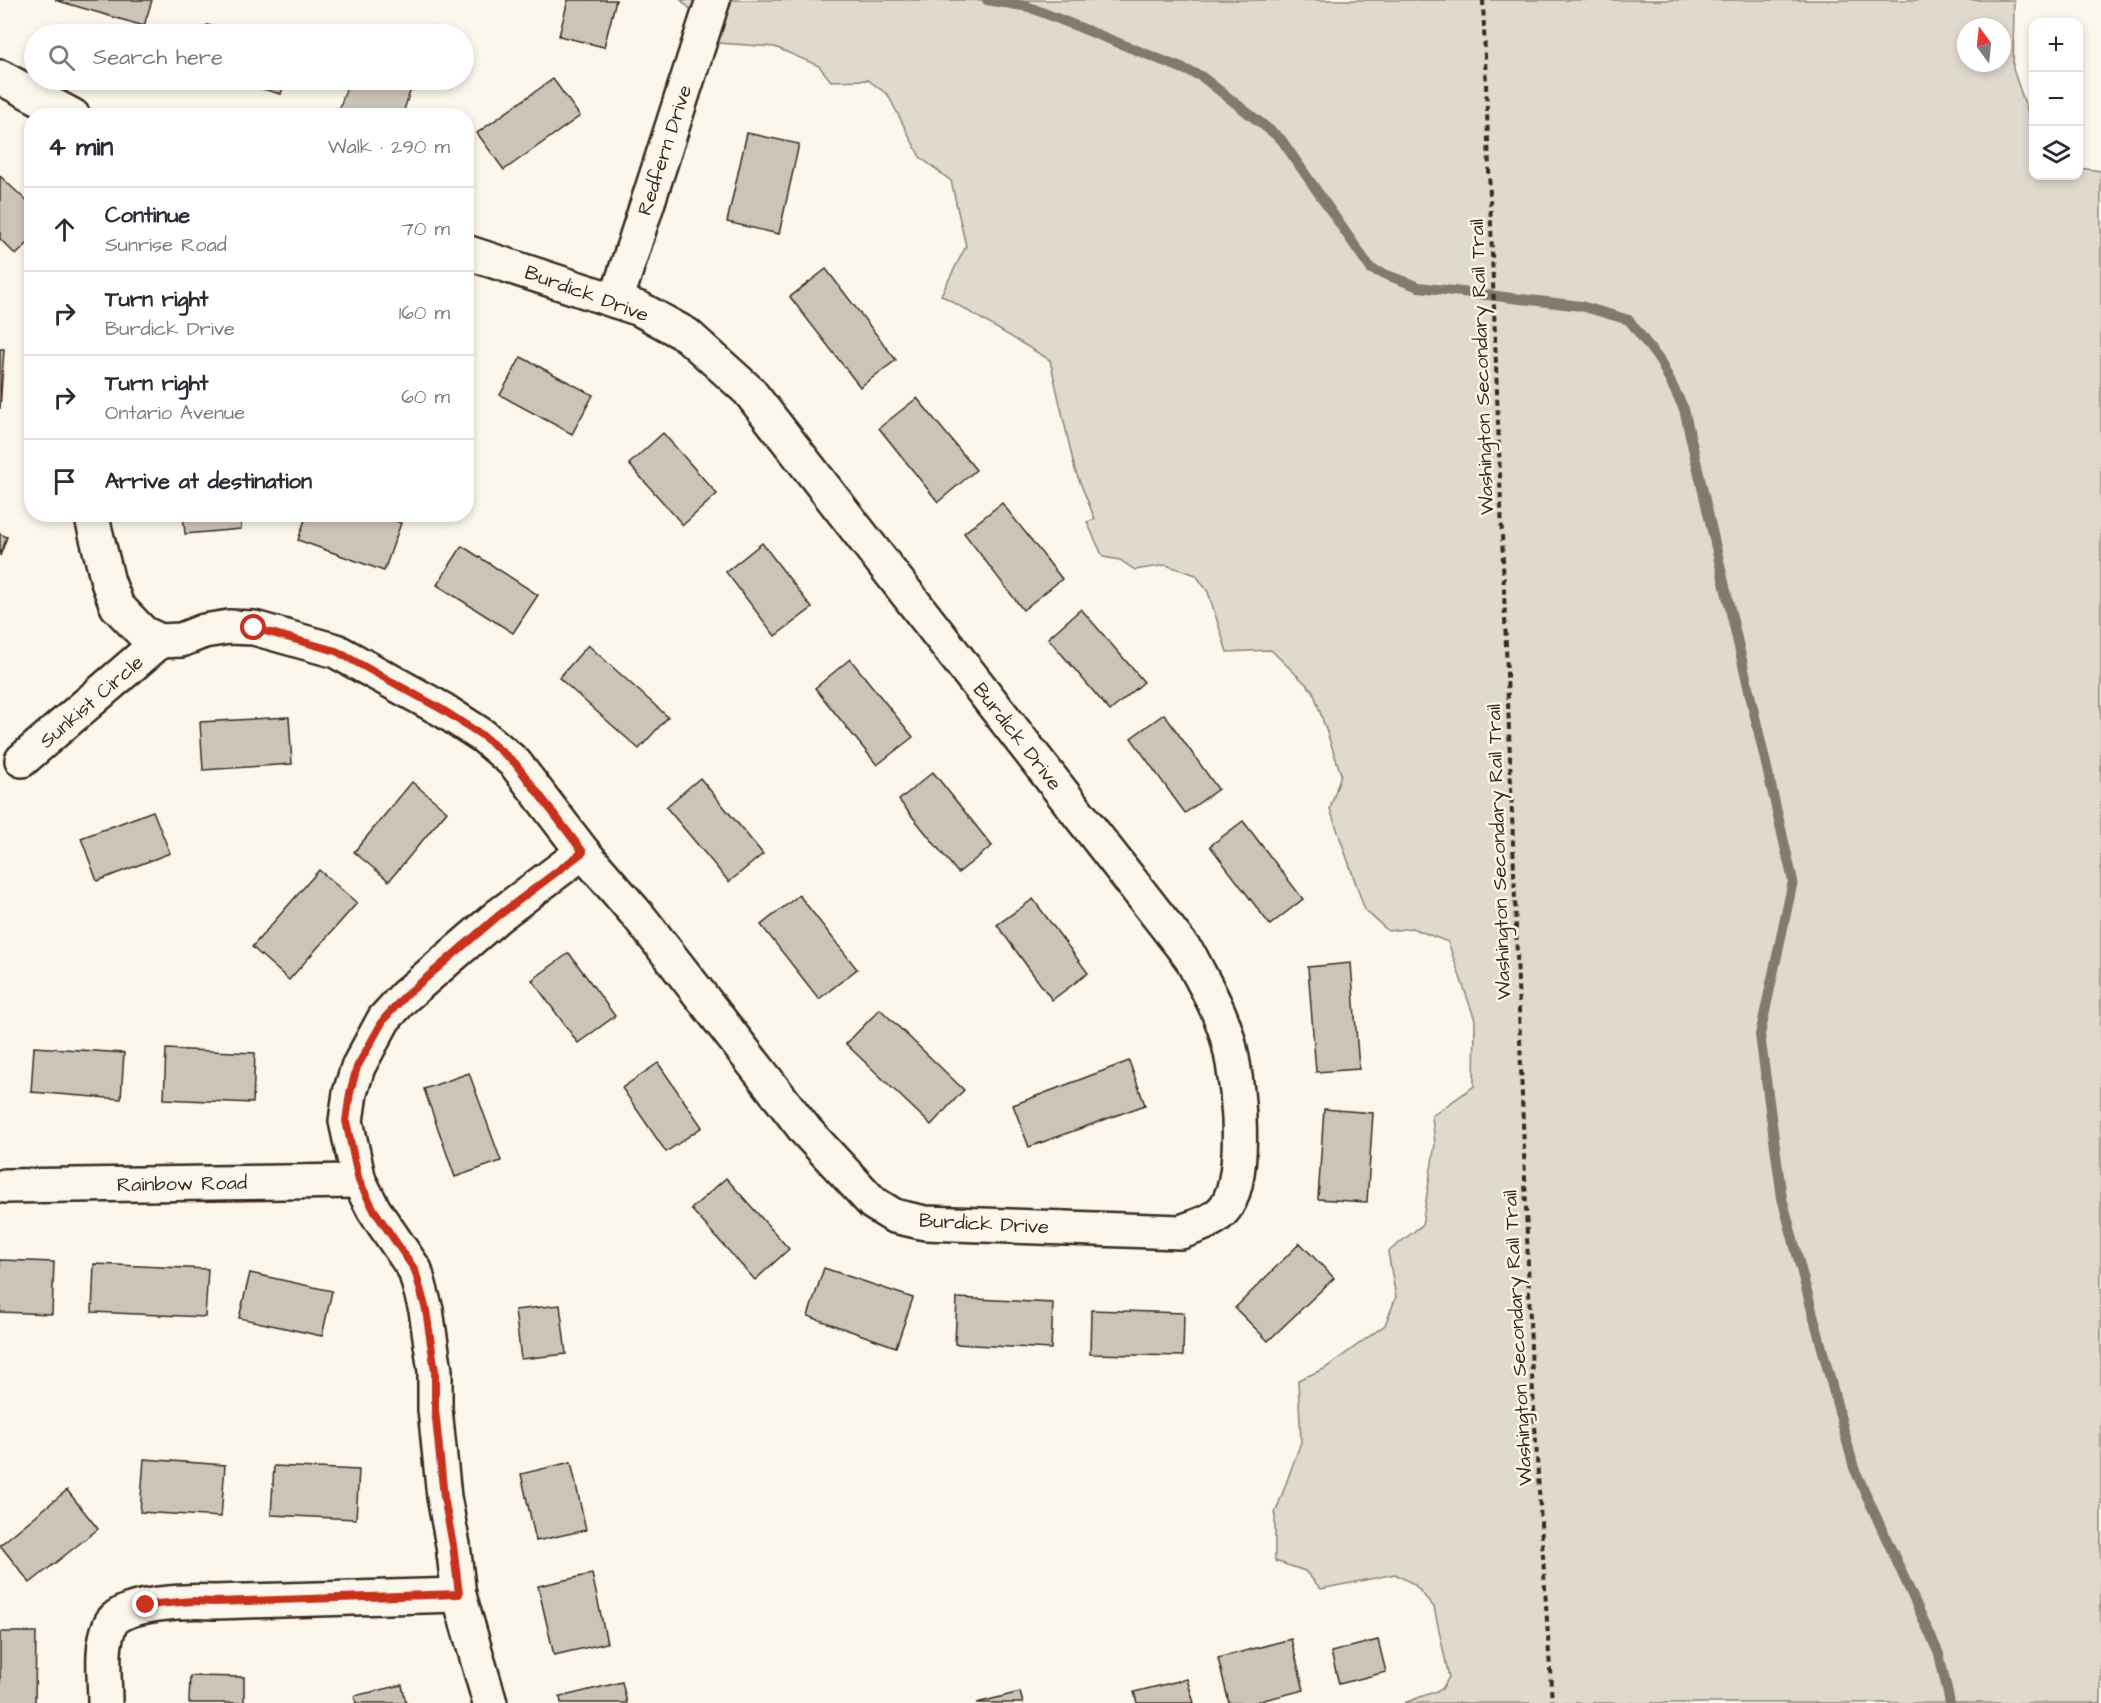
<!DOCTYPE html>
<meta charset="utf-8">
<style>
body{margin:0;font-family:"Architects Daughter",sans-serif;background:#f2f2f3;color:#2b2b33}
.controls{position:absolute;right:18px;top:18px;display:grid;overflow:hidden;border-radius:12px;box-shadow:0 3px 9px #0003}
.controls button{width:54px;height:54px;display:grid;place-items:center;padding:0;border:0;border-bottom:2px solid #e1e1e2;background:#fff;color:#2b2b33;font:30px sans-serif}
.compass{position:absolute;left:1957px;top:18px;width:54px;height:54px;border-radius:50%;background:#fff;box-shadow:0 3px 9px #0003;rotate:345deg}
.stop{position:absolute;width:18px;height:18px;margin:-14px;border:4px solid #c8321e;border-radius:50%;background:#fff}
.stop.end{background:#c8321e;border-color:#fff;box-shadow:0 2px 6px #0008}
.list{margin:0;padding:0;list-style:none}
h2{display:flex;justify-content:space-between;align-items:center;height:78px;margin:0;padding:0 24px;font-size:26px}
h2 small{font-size:20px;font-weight:400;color:#7c7c81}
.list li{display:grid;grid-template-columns:39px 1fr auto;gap:18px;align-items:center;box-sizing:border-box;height:84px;padding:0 24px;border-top:2px solid #e1e1e2}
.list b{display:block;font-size:22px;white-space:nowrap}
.list p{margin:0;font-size:20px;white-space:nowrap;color:#7c7c81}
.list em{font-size:20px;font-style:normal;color:#7c7c81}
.icon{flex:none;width:33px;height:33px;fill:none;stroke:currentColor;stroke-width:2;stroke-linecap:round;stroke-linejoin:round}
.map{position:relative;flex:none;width:2101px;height:1703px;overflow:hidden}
.search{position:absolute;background:#fff;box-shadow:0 3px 9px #0003;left:24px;top:24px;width:450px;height:66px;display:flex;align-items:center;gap:15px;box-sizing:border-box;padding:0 21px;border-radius:33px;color:#7c7c81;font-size:22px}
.panel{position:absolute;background:#fff;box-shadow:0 3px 9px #0003;left:24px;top:108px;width:450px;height:414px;border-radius:24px}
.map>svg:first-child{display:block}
</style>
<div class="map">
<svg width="2101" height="1703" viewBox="0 0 2101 1703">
<rect width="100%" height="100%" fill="#fbf7ec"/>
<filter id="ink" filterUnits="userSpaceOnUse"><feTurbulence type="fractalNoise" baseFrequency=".0167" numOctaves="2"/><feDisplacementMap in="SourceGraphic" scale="12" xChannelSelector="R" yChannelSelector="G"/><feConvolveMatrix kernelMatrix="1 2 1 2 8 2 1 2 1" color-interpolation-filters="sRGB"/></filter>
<g filter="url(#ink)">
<path fill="#dfd9ce" stroke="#8d8276" stroke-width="1.5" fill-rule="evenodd" d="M681 0H2014L2013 69 2033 128 2034 176H2078L2079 168 2101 171V1703H1404L1442 1689 1449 1677 1434 1607 1414 1584 1395 1574 1321 1589 1305 1571 1275 1561V1514L1301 1442 1298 1380 1324 1369 1385 1325 1396 1297 1388 1252 1422 1225 1435 1144 1432 1116 1474 1086 1475 1020 1448 942 1412 928 1388 931 1365 910 1330 809 1341 774 1313 691 1271 650 1227 652 1208 592 1196 575 1166 565 1135 570 1120 560 1103 557 1087 522 1095 519 1075 470 1050 360 941 295 966 246 951 181 920 157 888 95 868 80 831 81 819 66 775 47 705 42 700 19ZM1966 27H2002V63H1966Z"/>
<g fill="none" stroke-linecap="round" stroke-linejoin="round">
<polyline stroke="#85796d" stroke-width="10" points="987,0 1029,7 1201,76 1281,139 1371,269 1419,287 1581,306 1629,320 1660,361 1684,409 1793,881 1760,1035 1782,1198 1854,1468 1939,1654 1950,1703"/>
</g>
<g fill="#ccc4b9" stroke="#3b2a1e" stroke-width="1.5">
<polygon points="55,0 152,0 144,26"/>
<polygon points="568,0 616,0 604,47 559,36"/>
<polygon points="207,25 241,34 204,34"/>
<polygon points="553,79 580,116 504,170 477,133"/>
<polygon points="230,80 285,80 281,94"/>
<polygon points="349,80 414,80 402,116 347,116 338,113"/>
<polygon points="747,133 799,144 779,234 727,222"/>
<polygon points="0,176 32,206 32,239 16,255 0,239"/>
<polygon points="826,269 896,360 860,387 790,297"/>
<polygon points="0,349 4,349 0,409"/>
<polygon points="521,357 593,395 572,434 500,395"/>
<polygon points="917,398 976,470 938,502 879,428"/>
<polygon points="663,433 717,494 683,525 629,464"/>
<polygon points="1002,503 1062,579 1023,610 964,533"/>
<polygon points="183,514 240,514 241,529 185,534"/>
<polygon points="307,514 376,514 401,523 384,571 298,540"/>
<polygon points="0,534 7,537 0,556"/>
<polygon points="762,543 812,608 775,636 726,572"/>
<polygon points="462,546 538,595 513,633 437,585"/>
<polygon points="1081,609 1144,682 1110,711 1048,638"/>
<polygon points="588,645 668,717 639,749 559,678"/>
<polygon points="850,659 913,737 877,765 815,688"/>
<polygon points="1164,714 1218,789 1185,813 1131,738"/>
<polygon points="289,717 292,764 203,770 200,722"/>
<polygon points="933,772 992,846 958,873 899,800"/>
<polygon points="700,778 763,854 729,882 666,807"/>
<polygon points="412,782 447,811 389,881 354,852"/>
<polygon points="153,811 170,853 97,881 81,838"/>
<polygon points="1243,821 1303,899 1270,925 1210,846"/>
<polygon points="319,870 357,903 289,980 252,947"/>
<polygon points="799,895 857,969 819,999 761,925"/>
<polygon points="1033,899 1088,973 1052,1000 997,925"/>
<polygon points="569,953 615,1016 578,1043 532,980"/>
<polygon points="1351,963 1359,1069 1316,1072 1308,967"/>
<polygon points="880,1009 964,1090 931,1125 846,1044"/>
<polygon points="34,1047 124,1053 121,1099 31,1092"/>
<polygon points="166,1049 255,1053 253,1103 164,1099"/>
<polygon points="1129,1061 1145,1105 1029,1147 1013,1105"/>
<polygon points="658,1063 702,1127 666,1152 622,1088"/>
<polygon points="469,1073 501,1161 455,1177 424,1089"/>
<polygon points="1324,1109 1373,1113 1367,1202 1318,1199"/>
<polygon points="726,1178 789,1249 755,1280 691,1209"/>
<polygon points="1300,1243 1334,1278 1268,1341 1235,1308"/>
<polygon points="0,1260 54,1262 52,1314 0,1312"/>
<polygon points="94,1264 208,1269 205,1317 92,1312"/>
<polygon points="824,1268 913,1298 896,1347 808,1316"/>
<polygon points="250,1273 332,1291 322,1336 239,1318"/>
<polygon points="957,1298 1053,1303 1051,1349 955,1344"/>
<polygon points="560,1305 566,1354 521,1359 515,1310"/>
<polygon points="1091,1310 1184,1313 1183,1356 1090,1354"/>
<polygon points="144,1459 225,1465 221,1517 140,1512"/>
<polygon points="571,1462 586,1530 536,1541 521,1474"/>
<polygon points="274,1466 359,1470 356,1519 271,1515"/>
<polygon points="67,1490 98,1529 30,1583 0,1545"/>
<polygon points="592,1574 607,1643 554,1655 538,1586"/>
<polygon points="0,1632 36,1632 35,1703 0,1703"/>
<polygon points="1291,1639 1304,1690 1252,1703 1229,1703 1218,1658"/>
<polygon points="1378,1640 1386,1672 1339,1684 1331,1652"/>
<polygon points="190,1676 244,1677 244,1703 189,1703"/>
<polygon points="1187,1679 1194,1703 1137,1703 1134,1692"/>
<polygon points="622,1682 627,1703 561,1703 560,1697"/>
<polygon points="402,1685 406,1703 356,1703 354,1696"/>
<polygon points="1020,1692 1023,1703 977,1703"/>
</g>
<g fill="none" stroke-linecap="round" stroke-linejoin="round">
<defs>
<g id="street">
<polyline points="0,77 73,116"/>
<polyline points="616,301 713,0"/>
<path d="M91 514 108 582 117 606 143 633 160 641 181 640 204 631 229 627 254 628 336 651 443 710 483 736 515 763 583 852 641 919 806 1131 873 1203 894 1216 925 1223 1181 1232C1197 1226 1214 1222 1225 1208 1250 1176 1238 1062 1223 1024 1215 1001 1202 980 1191 958L749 391 687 335 640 309 466 252"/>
<polyline points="22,760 160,641"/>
<polyline points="5,1186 359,1181"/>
<path d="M105 1703C105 1678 100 1648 110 1625 120 1601 192 1601 214 1602L459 1595"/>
<polyline points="490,1703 459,1595 453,1545 444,1497 435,1409 435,1371 426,1310 415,1270 374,1210 359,1181 346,1121 350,1093 358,1067 384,1019 404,997 498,916 583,852"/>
</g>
</defs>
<use href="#street" stroke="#3b2a1e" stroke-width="38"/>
<polyline stroke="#3b2a1e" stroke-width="4" stroke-dasharray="6 4.5" stroke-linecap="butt" points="1483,0 1532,1376 1552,1703"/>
<use href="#street" stroke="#fbf7ec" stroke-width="33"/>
</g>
</g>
<g fill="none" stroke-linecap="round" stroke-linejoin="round" filter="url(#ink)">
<polyline stroke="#c8321e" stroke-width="8" points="146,1605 192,1601 214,1602 459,1594 453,1545 444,1497 435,1409 435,1371 426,1310 415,1270 374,1210 359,1181 346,1121 350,1093 357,1067 384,1019 404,997 498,916 583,852 515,763 483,736 443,710 336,651 254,628"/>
</g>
<g text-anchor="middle" stroke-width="5" stroke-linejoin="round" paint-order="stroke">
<g font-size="20" fill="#3b2a1e" stroke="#fbf7ec">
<text transform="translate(664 150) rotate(-72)" y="7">Redfern Drive</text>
<text transform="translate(587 293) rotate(20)" y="7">Burdick Drive</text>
<text transform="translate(1481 367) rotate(-92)" y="7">Washington Secondary Rail Trail</text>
<text transform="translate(91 701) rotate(-41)" y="7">Sunkist Circle</text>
<text transform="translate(1018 736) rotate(52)" y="7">Burdick Drive</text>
<text transform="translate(1498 852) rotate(-92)" y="7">Washington Secondary Rail Trail</text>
<text transform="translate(182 1183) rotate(-1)" y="7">Rainbow Road</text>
<text transform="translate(984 1223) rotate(3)" y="7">Burdick Drive</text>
<text transform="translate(1517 1338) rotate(-93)" y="7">Washington Secondary Rail Trail</text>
</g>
</g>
</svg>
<div class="controls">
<button>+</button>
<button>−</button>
<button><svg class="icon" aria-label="layers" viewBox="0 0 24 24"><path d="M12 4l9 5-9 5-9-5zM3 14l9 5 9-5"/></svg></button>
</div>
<svg class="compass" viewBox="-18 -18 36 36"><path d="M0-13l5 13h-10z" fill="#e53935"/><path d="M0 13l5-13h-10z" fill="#7c7c81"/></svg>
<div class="stop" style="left:254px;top:628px"></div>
<div class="stop end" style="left:146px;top:1605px"></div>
<div class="search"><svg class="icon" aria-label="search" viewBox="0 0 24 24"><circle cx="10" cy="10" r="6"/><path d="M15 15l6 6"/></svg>Search here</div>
<section class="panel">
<h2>4 min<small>Walk · 290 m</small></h2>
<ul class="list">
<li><svg class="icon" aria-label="ahead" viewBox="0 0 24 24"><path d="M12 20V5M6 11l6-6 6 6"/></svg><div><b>Continue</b><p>Sunrise Road</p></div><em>70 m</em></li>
<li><svg class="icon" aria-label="right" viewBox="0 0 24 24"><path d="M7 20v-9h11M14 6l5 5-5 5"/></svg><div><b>Turn right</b><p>Burdick Drive</p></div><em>160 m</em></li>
<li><svg class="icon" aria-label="right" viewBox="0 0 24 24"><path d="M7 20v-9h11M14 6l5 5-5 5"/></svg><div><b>Turn right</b><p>Ontario Avenue</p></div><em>60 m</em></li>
<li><svg class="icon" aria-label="arrive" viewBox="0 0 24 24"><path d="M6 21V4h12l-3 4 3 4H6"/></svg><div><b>Arrive at destination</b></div></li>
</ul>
</section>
</div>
